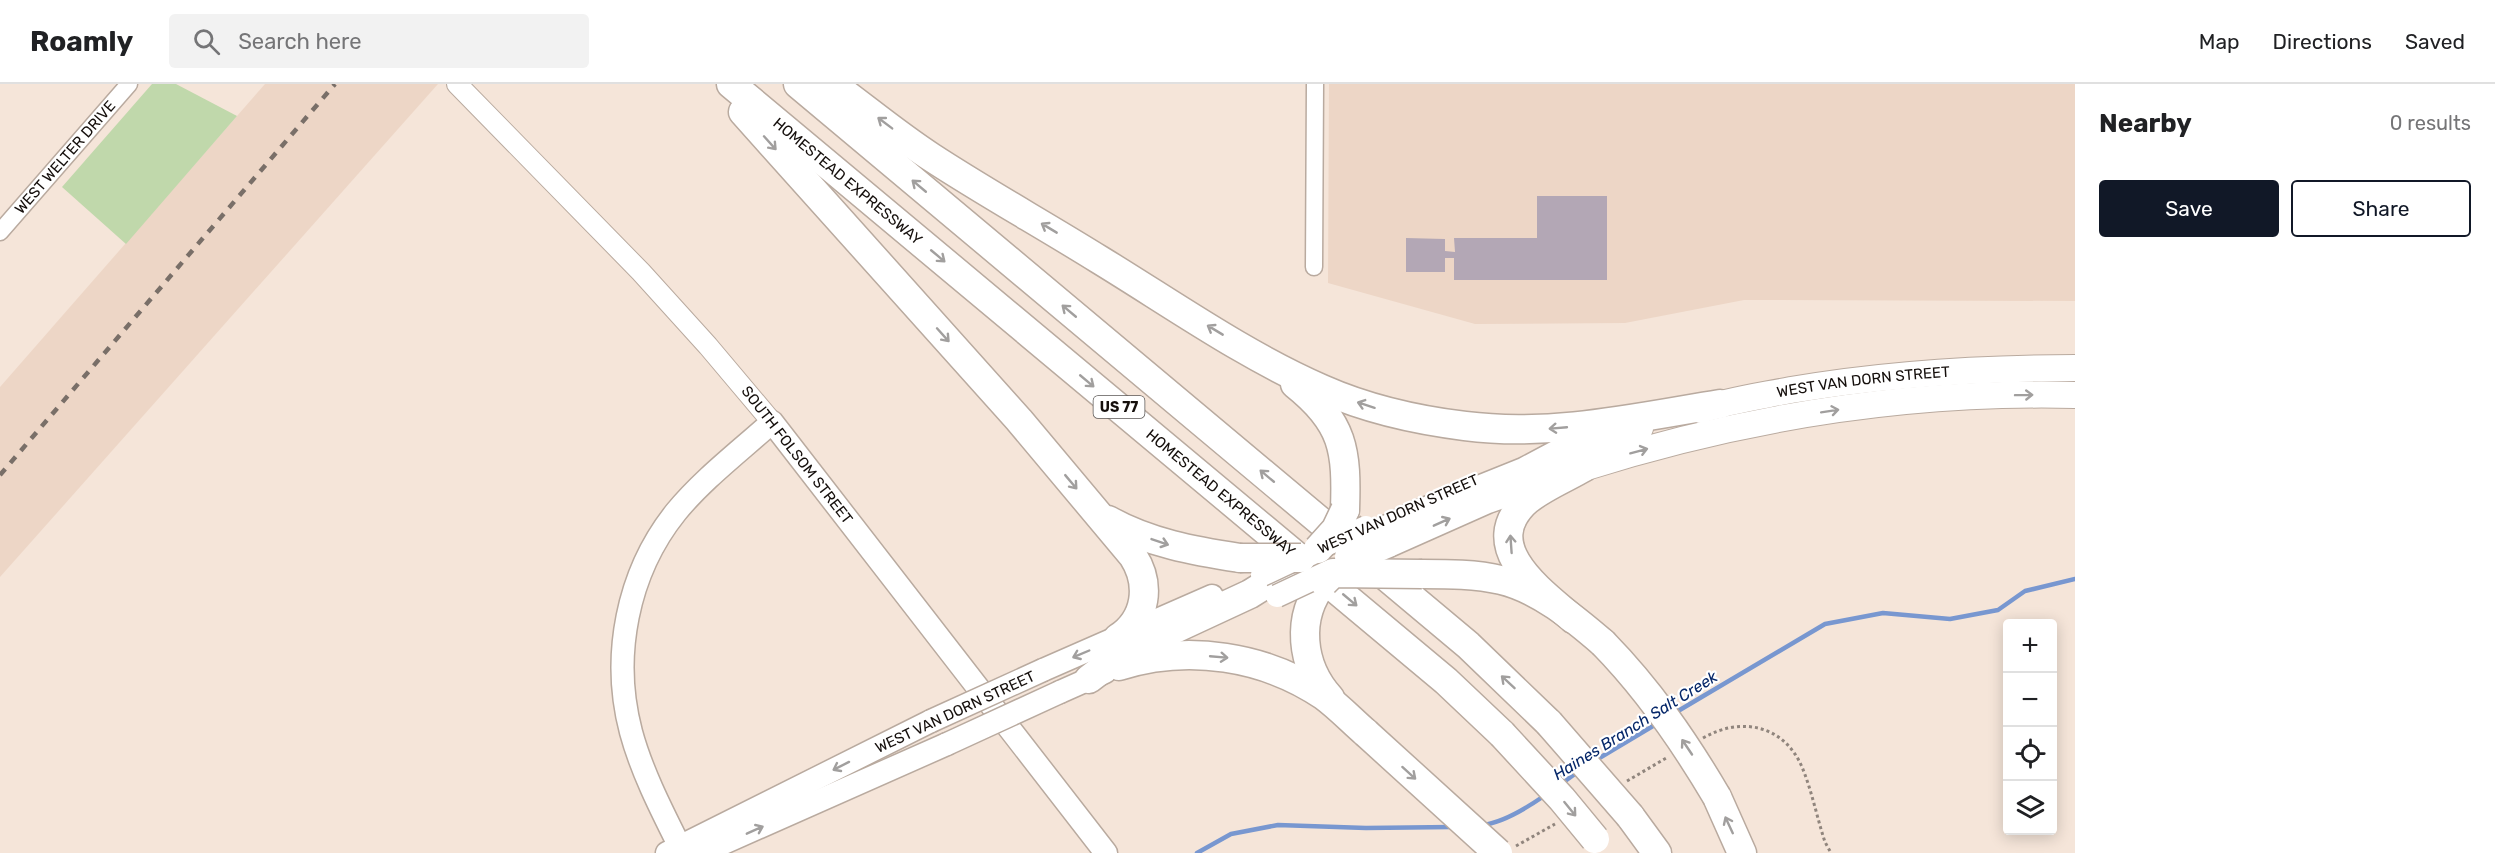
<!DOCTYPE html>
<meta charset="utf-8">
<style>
body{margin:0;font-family:Rubik,sans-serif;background:#f2f2f2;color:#202124}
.controls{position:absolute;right:18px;bottom:18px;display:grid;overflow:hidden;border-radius:6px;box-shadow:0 3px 15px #0003}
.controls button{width:54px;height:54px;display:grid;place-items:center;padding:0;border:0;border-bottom:2px solid #e0e0e0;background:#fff;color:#202124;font:30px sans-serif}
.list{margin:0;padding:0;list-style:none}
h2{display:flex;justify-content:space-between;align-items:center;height:78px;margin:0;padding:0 24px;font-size:26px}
h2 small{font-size:20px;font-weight:400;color:#757577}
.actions{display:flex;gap:12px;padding:18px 24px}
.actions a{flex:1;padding:14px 0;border:2px solid #111827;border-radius:6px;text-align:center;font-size:21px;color:#111827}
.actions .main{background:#111827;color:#fff}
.icon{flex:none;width:33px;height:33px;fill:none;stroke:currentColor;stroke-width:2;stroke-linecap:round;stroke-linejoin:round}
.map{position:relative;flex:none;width:2075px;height:769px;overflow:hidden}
header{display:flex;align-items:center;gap:36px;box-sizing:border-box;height:84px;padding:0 30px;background:#fff;border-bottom:2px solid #e0e0e0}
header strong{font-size:28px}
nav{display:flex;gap:33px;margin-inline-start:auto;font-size:21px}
.search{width:420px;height:54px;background:#f2f2f2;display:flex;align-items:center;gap:15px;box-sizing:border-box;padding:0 21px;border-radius:6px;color:#757577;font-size:22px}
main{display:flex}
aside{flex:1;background:#fff}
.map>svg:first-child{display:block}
</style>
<header>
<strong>Roamly</strong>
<div class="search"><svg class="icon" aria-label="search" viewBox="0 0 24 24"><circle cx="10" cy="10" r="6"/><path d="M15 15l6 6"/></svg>Search here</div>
<nav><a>Map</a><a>Directions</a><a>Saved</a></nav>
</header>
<main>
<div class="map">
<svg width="2075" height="769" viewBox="0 0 2075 769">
<rect width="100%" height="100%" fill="#f5e5d9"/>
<g fill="#edd6c6">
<polygon points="265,0 438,0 0,493 0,303"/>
<polygon points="1329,0 2075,0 2075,217 1744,216 1625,239 1475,240 1328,199"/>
</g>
<polygon fill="#c0d8ab" points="152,0 176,0 237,32 126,160 62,103"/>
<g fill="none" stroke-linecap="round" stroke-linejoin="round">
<g stroke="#7897d0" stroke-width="4.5">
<polyline points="1673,630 1825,540 1883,529 1950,535 1998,526 2025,507 2075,495"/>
<polyline points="1596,676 1658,639"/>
<polyline points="1561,700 1579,687"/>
<path d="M1482 741C1502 739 1528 723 1544 712"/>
<polyline points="1197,769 1231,750 1278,741 1366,744 1452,743"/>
</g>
</g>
<polygon fill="#b3a7b5" points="1537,112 1607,112 1607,196 1454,196 1454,174 1445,174 1445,188 1406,188 1406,154 1445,155 1445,167 1455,168 1454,154 1537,154"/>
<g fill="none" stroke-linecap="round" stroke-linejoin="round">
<defs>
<g id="minor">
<path id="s1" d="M0 148 129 0"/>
<polyline points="1314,183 1315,0"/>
</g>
<polyline id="tertiary" points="457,0 641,188 708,262 772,338"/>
<g id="secondary">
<polyline points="1389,462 1488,418 1543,399"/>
<polyline points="1043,586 1212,512"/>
<polyline points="1060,608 1105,588"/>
<polyline points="667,769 931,637"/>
<path d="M683 769C664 731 642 689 631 648 611 573 627 489 676 428 703 395 740 367 772 338L1106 769"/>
<polyline points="701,769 947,660"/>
</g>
<g id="primary">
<path id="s2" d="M1701 326C1730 316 1761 312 1791 306 1885 290 1980 284 2075 284"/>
<polyline points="1571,363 1640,344"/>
<path d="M1583 384C1741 334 1909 307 2075 311"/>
</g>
<g id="motorway">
<path id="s3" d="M731 0 1446 597 1502 650"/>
<polyline points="798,0 1468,561 1549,639"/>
<path d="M832 0C865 24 897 51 931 73 986 109 1044 141 1100 176 1172 220 1244 271 1322 305 1367 325 1416 336 1465 342 1551 353 1635 334 1720 320"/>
<path d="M743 28 1019 336 1133 472C1151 500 1147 535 1118 554"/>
<path d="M1295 300C1344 339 1347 366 1345 426"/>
<path d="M1108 436C1149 459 1194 467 1240 474"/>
<polyline points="1376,451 1412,433 1524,388 1571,363"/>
<path d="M1422 490C1448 490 1476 490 1501 496 1539 505 1574 534 1603 559"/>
<path d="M1324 498C1295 533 1301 582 1330 614"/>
<path d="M1573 535C1542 508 1480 465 1523 420 1537 406 1566 394 1583 384"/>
<path d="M1119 582C1188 560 1265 572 1324 612 1339 623 1352 637 1366 649"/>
<polyline points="1089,595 1123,569 1250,510 1282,490"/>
<polyline points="1717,713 1742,769"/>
<polyline points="1630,732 1657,769"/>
</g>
</defs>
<use href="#minor" stroke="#b9aa9f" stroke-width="19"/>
<use href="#tertiary" stroke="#b9aa9f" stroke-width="22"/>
<use href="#secondary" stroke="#b9aa9f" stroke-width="25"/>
<use href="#primary" stroke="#b9aa9f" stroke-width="28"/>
<use href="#motorway" stroke="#b9aa9f" stroke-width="31"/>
<g stroke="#90857d" stroke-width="3" stroke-dasharray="3 3" stroke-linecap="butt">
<path d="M1703 654C1741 632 1784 641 1802 683 1812 707 1817 734 1825 758L1831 769"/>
<polyline points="1627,697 1668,673"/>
<polyline points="1516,762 1555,740"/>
</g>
<use href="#minor" stroke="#fff" stroke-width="16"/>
<use href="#tertiary" stroke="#fff" stroke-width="20"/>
<use href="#secondary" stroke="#fff" stroke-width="22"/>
<use href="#primary" stroke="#fff" stroke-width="26"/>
<use href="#motorway" stroke="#fff" stroke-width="28"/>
<polyline stroke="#796f68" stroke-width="4.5" stroke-dasharray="8 8" stroke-linecap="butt" points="0,391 335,0"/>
<defs>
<g id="secondary-bridge">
<polyline points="1321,463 1366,443"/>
<polyline points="1353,477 1389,462"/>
<polyline points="1262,491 1296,475"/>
<polyline points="1277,512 1328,488"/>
<polyline points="931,637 1043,586"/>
<polyline points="947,660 1060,608"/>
</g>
<g id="motorway-bridge">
<polyline points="1318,465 1336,445 1345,426"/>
<polyline points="1349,473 1376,451"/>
<polyline points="1240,474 1301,474"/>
<polyline points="1324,498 1333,489 1422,490"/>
<path d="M1603 559C1649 606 1684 657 1717 713"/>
<polyline points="1549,639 1630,732"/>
<polyline points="1366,649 1498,769"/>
<polyline points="1502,650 1562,715 1595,755"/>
</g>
</defs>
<use href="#secondary-bridge" stroke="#b9aa9f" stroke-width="25" stroke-linecap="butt"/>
<use href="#motorway-bridge" stroke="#b9aa9f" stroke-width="31" stroke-linecap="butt"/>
<use href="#secondary-bridge" stroke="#fff" stroke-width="22"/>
<use href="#motorway-bridge" stroke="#fff" stroke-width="28"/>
</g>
<defs><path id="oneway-shaft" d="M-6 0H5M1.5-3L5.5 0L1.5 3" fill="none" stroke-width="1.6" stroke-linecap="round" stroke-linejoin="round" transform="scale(1.5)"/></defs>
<g stroke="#a19f9e">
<use href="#oneway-shaft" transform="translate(885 39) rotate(-143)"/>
<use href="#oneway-shaft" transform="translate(770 59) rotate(48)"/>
<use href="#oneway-shaft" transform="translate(919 102) rotate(-140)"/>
<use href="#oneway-shaft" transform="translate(1049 144) rotate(-149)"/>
<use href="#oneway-shaft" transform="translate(938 172) rotate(40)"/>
<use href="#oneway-shaft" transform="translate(1069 227) rotate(-140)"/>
<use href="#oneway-shaft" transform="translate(1215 246) rotate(-149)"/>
<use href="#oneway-shaft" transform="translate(943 251) rotate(48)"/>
<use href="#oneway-shaft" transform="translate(1087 297) rotate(40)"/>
<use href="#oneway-shaft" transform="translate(2024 311) rotate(-1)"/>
<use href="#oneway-shaft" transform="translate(1366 321) rotate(-162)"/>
<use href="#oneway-shaft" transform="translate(1830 327) rotate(-9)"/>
<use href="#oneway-shaft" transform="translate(1558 344) rotate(175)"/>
<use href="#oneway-shaft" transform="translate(1639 367) rotate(-15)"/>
<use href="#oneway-shaft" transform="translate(1267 392) rotate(-140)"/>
<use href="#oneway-shaft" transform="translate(1071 398) rotate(50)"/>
<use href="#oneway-shaft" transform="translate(1442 438) rotate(-24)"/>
<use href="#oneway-shaft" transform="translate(1160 458) rotate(19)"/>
<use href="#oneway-shaft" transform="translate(1511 460) rotate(-94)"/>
<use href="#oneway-shaft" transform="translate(1350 516) rotate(40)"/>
<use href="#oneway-shaft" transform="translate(1081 570) rotate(157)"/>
<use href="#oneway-shaft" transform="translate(1219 573) rotate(5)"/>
<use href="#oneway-shaft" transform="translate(1508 598) rotate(-137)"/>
<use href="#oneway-shaft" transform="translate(1687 663) rotate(-124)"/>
<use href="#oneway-shaft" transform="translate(841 682) rotate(153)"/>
<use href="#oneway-shaft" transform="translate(1409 689) rotate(42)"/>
<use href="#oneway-shaft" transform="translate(1570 725) rotate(51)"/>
<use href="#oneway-shaft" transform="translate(1729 741) rotate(-115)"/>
<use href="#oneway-shaft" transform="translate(755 746) rotate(-24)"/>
</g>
<g text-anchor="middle" stroke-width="4.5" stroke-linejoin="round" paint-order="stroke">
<rect fill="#fff" stroke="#5b5755" stroke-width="1.5" x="1093.5" y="312" width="51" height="22" rx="4.5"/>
<g font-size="14" font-weight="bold" fill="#150f0c">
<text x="1119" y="328">US 77</text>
</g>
<g font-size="15" fill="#150f0c" stroke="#fff">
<text dy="5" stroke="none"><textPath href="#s1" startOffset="99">WEST WELTER DRIVE</textPath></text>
<text dy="5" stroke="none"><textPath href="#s3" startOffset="152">HOMESTEAD EXPRESSWAY</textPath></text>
<text dy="5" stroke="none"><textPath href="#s2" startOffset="165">WEST VAN DORN STREET</textPath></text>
<text transform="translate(797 371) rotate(52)" y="5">SOUTH FOLSOM STREET</text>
<text dy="5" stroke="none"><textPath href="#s3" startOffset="638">HOMESTEAD EXPRESSWAY</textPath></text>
<text transform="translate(1398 430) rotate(-24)" y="5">WEST VAN DORN STREET</text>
<text transform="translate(955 628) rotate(-25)" y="5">WEST VAN DORN STREET</text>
</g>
<g font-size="16" font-style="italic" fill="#062769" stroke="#fff">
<text transform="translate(1635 641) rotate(-32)" y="6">Haines Branch Salt Creek</text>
</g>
</g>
</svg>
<div class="controls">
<button>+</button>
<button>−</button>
<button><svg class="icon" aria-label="locate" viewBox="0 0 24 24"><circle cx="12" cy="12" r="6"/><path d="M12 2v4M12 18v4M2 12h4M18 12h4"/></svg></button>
<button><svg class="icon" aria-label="layers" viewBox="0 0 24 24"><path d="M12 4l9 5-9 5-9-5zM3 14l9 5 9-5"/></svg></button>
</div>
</div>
<aside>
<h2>Nearby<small>0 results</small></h2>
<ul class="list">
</ul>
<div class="actions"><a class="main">Save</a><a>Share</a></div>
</aside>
</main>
